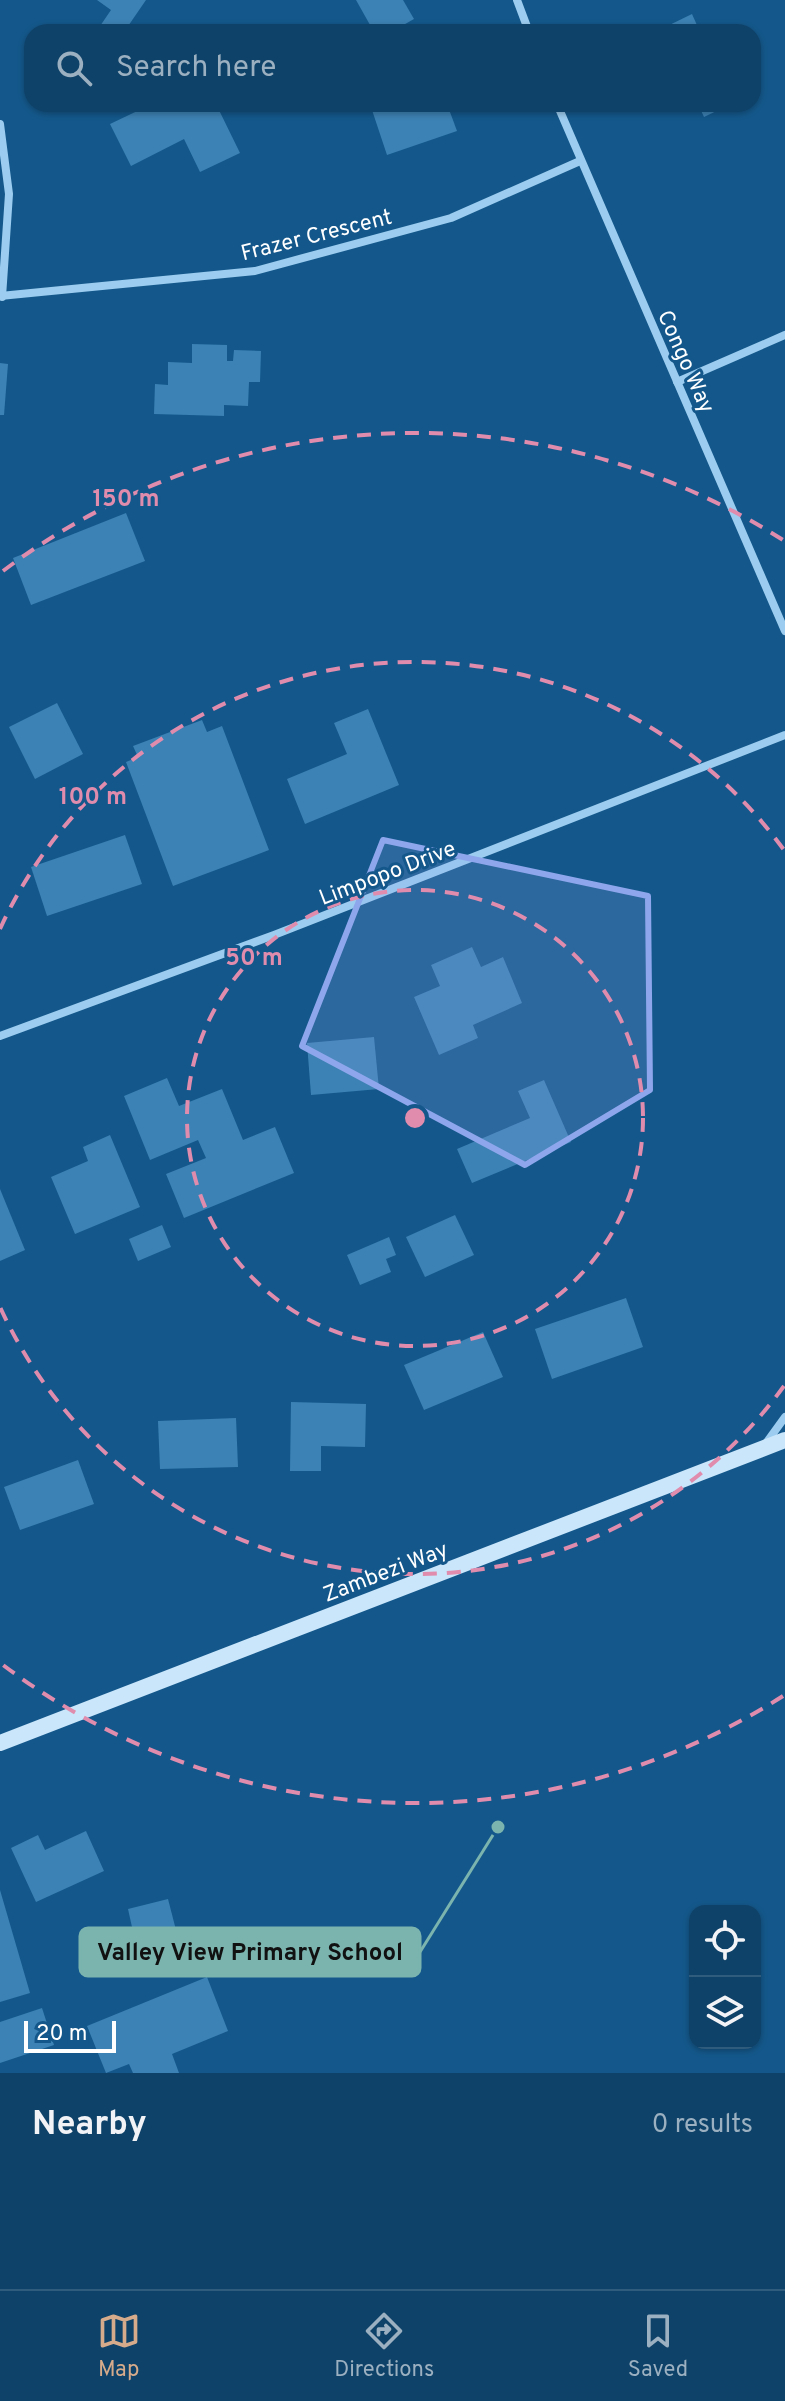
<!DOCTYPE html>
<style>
body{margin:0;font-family:Overpass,sans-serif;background:#1d4d71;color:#f1f3f6}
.controls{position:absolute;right:24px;bottom:24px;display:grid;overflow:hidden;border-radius:16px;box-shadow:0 2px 6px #0004}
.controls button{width:72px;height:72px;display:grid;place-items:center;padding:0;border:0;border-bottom:2px solid #2f5b7c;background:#0f4268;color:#f1f3f6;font:40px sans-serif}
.scale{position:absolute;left:24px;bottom:20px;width:92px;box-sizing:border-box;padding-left:8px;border:4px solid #fff;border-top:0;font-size:22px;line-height:28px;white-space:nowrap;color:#fff;-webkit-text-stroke:6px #14588b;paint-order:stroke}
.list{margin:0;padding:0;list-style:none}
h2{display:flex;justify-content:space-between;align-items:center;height:104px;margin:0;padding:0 32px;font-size:34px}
h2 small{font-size:26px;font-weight:400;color:#9bb0c0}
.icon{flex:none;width:44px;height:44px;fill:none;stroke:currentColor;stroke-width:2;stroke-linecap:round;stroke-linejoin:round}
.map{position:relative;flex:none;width:785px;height:2073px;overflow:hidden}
.search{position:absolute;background:#0f4268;box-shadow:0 2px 6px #0004;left:24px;right:24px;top:24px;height:88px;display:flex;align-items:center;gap:20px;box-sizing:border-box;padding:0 28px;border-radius:24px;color:#9bb0c0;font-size:30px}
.sheet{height:216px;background:#0f4268}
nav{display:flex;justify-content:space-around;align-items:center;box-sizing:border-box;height:112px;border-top:2px solid #2f5b7c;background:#0f4268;font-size:22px;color:#9bb0c0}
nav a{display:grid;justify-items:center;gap:4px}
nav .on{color:#d6ab8b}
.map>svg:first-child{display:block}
</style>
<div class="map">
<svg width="785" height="2073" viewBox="0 0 785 2073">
<rect width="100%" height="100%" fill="#14588b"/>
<g fill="#3d82b4">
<polygon points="97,0 146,0 124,32 96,32 111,10"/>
<polygon points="356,0 403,0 414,19 391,32 374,32"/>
<polygon points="692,14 700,32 655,32"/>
<polygon points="152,104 216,104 240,153 200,172 184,139 131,166 110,124"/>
<polygon points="390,104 447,104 457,131 387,155 372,110"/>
<polygon points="698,104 731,104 704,117"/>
<polygon points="192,344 227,345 227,361 233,361 234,350 261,351 260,382 249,382 248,406 224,405 224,416 154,414 155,384 168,385 168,362 192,363"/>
<polygon points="0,363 8,364 4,415 0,415"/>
<polygon points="126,513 145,561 31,605 13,558"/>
<polygon points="57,703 83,754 35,779 9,727"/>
<polygon points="368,709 399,785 305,824 287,779 347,754 334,723"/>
<polygon points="202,720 207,732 222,726 269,850 173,886 126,762 138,757 133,746"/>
<polygon points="125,835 142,884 47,916 31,867"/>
<polygon points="472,947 481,967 503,957 522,1003 473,1025 478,1038 439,1055 414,997 440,986 431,965"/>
<polygon points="374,1037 379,1089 311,1095 307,1043"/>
<polygon points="167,1078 179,1106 222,1089 243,1140 275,1127 294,1173 184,1218 166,1174 206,1158 198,1140 150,1160 124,1096"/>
<polygon points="544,1080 571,1142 472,1183 457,1149 530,1118 518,1091"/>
<polygon points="110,1135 140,1207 75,1234 51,1177 88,1161 83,1147"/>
<polygon points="0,1189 25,1250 0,1261"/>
<polygon points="455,1215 474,1255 425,1277 406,1237"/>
<polygon points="162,1225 171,1247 138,1261 129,1239"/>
<polygon points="389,1237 396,1255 386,1259 391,1272 360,1285 347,1255"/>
<polygon points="626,1298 643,1347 552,1379 535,1329"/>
<polygon points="483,1332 503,1377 424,1410 404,1365"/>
<polygon points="291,1402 366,1404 365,1447 321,1446 321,1471 290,1471"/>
<polygon points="236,1418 238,1467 160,1469 158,1421"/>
<polygon points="78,1460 94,1504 20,1530 4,1487"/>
<polygon points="86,1831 104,1871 36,1902 11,1848 38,1835 45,1850"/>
<polygon points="0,1890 30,1993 0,2002"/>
<polygon points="168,1899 177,1934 136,1945 128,1909"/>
<polygon points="207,1977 228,2031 172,2054 179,2073 133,2073 129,2064 106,2073 87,2026"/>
<polygon points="42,2008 54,2045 0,2063 0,2022"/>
</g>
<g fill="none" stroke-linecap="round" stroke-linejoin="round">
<g stroke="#9ccdf0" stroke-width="8">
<polyline points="517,0 529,32"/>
<polyline points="557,104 785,631"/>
<polyline points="0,124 9,194 2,297"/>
<polyline points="0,296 255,271 451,218 580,161"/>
<polyline points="677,382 785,335"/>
<polyline points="0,1036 274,935 785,735"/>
<polyline points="764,1446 785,1417"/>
</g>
<polyline stroke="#cae6fb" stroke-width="16" points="0,1743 785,1440"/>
</g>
<path fill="#8ea6ec" fill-opacity="0.2" stroke="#8ea6ec" stroke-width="6" stroke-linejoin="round" d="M383 840 648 896 650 1090 525 1165 302 1046Z"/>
<g fill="none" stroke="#e08cad" stroke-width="4" stroke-dasharray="14 10">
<circle cx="415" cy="1118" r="228"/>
<path d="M784 1386A456 456 0 0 1 0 1307M0 929A456 456 0 0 1 784 850"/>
<path d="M783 1696A685 685 0 0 1 3 1665M3 571A685 685 0 0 1 783 540"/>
</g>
<g text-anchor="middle" stroke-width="6" stroke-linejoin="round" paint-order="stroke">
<g font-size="22" fill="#fff" stroke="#14588b">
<text transform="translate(316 234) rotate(-14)" y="8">Frazer Crescent</text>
<text transform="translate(687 361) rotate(66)" y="8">Congo Way</text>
<text transform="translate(387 872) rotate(-21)" y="8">Limpopo Drive</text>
<text transform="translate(385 1571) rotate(-21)" y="8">Zambezi Way</text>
</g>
</g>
<circle cx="415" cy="1118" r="12" fill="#e08cad" stroke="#14588b" stroke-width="4"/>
<g font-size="24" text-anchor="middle" font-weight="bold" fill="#e08cad" stroke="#14588b" stroke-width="6" stroke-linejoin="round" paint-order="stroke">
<text x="126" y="506">150 m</text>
<text x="93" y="804">100 m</text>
<text x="254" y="965">50 m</text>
</g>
<path fill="none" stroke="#7bb4af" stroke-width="3" d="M498 1827L420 1952"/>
<circle fill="#7bb4af" stroke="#14588b" stroke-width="3" cx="498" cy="1827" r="8"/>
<rect fill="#7bb4af" stroke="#7bb4af" stroke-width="3" x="80" y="1928" width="340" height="48" rx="8"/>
<g font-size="24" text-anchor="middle" font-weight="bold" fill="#111">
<text x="250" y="1960">Valley View Primary School</text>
</g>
</svg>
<div class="controls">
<button><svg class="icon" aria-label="locate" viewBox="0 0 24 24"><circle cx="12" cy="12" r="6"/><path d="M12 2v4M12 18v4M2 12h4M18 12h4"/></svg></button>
<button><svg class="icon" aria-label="layers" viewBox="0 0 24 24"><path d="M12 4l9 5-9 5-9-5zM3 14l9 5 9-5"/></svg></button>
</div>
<div class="scale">20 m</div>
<div class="search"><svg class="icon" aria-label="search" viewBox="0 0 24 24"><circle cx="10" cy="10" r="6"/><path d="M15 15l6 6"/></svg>Search here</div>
</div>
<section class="sheet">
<h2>Nearby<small>0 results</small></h2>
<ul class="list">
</ul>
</section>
<nav>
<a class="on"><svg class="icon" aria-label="map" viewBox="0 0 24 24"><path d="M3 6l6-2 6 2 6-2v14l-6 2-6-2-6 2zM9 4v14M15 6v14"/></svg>Map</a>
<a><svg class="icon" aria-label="directions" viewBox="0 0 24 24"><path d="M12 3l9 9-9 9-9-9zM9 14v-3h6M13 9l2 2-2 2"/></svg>Directions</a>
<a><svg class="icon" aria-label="saved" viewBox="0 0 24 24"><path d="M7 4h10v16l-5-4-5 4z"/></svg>Saved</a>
</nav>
